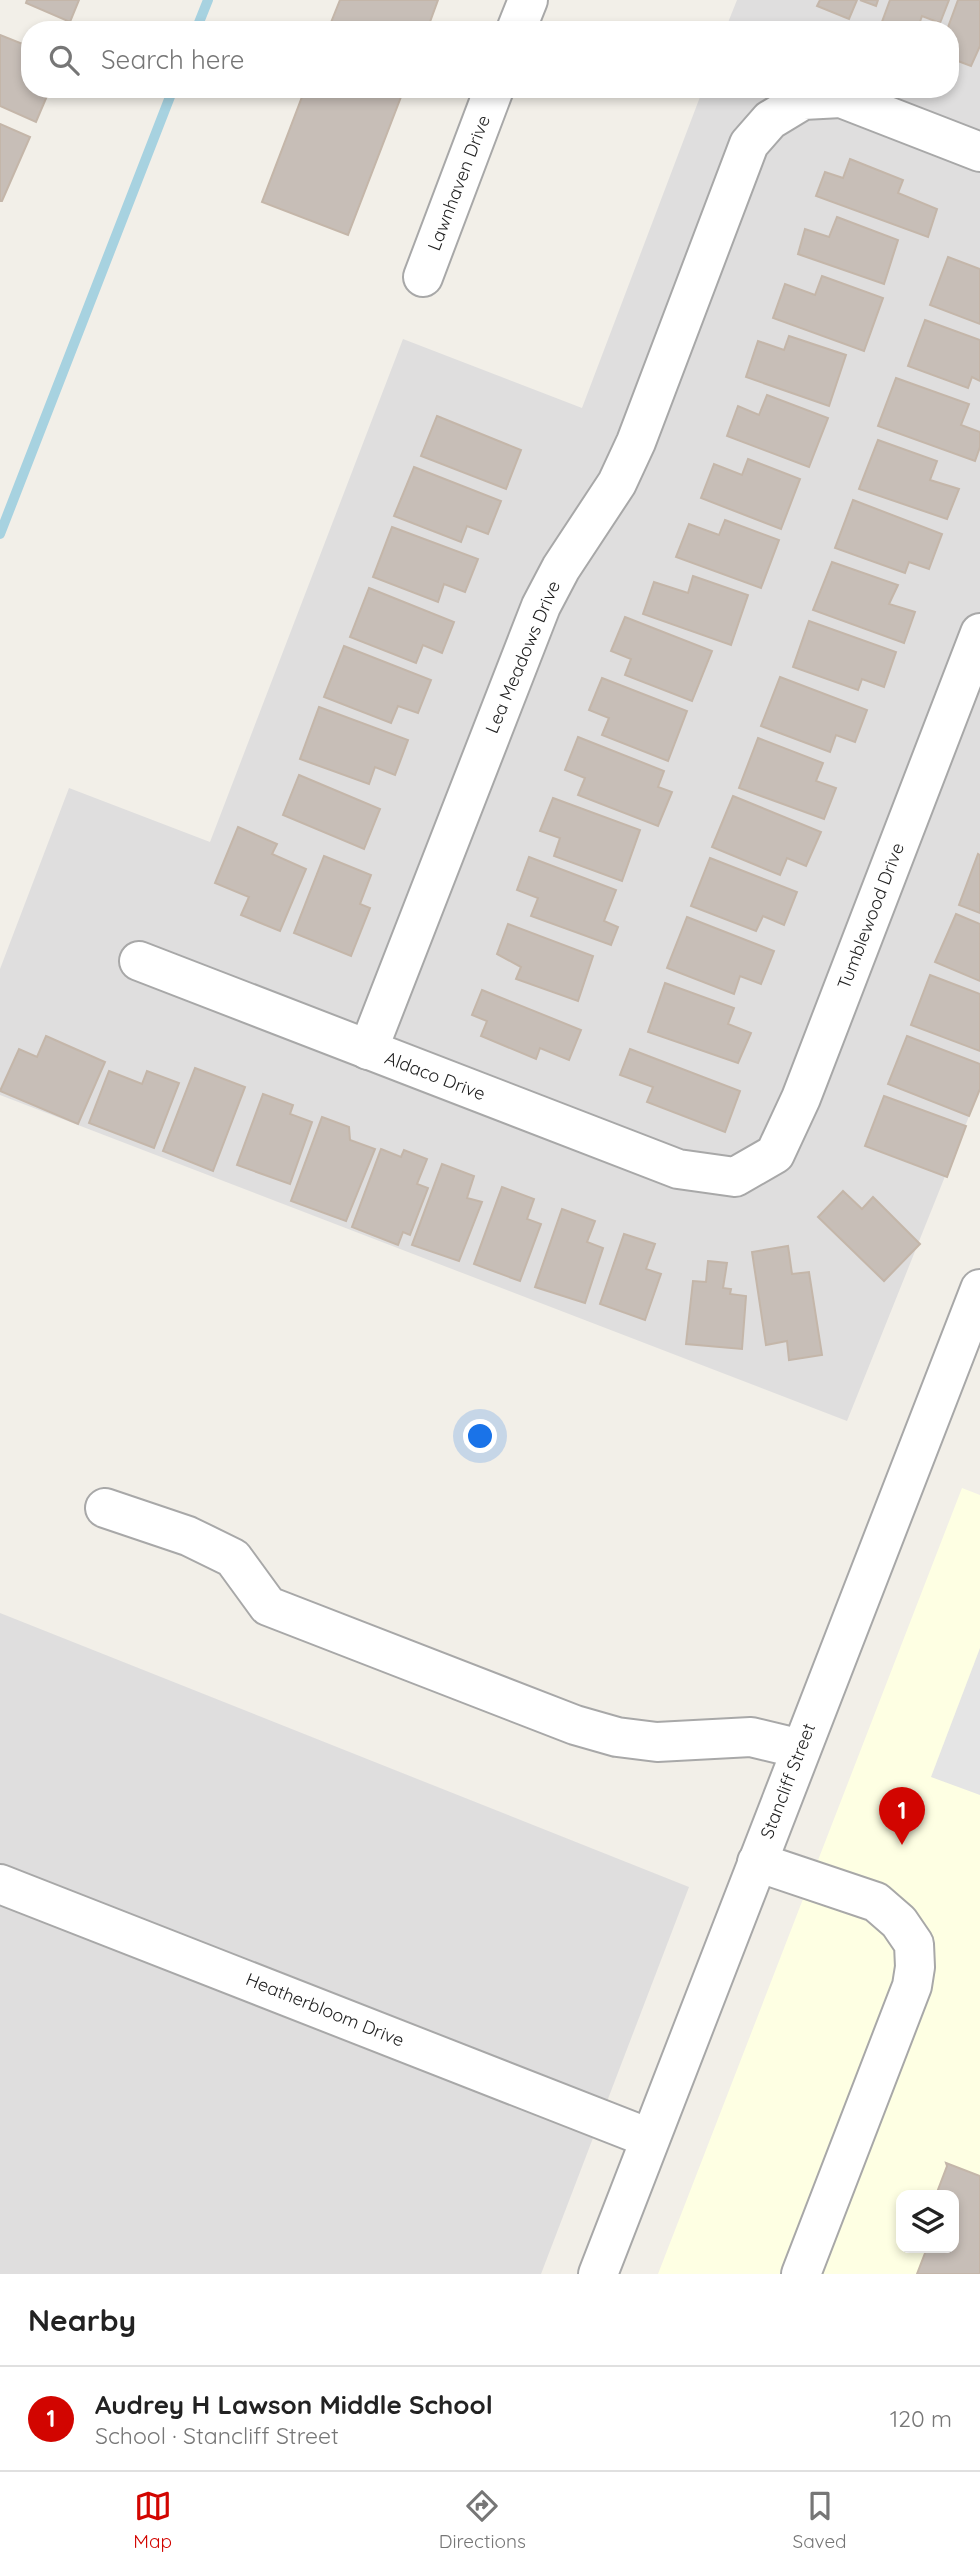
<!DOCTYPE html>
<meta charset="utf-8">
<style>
body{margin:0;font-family:Quicksand,sans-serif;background:#f6f6f6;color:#222}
.controls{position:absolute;right:21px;bottom:21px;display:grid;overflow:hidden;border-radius:14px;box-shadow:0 4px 10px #0003}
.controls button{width:63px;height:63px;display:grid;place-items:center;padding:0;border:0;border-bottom:2px solid #e0e0e0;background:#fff;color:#222;font:35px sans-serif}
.you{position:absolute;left:481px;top:1437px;width:24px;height:24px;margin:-18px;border:5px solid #fff;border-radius:50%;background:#1a73e8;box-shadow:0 0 0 10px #1a73e833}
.badge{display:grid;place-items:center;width:46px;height:46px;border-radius:50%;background:#d20500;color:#fff;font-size:23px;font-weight:700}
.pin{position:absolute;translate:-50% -58px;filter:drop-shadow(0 2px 4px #0008)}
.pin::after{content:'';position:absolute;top:37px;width:24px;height:21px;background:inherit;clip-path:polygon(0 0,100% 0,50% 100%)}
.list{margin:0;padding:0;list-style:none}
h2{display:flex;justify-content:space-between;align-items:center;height:91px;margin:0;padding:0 28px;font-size:30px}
h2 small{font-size:23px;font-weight:400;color:#767676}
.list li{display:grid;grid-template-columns:46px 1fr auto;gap:21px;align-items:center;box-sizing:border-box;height:105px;padding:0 28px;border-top:2px solid #e0e0e0}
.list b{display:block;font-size:26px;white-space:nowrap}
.list p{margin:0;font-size:23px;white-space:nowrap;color:#767676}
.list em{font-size:23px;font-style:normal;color:#767676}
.icon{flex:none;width:38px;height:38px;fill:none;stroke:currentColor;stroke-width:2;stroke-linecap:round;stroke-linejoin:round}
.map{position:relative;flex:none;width:980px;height:2274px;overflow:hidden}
.search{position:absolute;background:#fff;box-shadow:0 4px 10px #0003;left:21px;right:21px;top:21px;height:77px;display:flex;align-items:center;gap:18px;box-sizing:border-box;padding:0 24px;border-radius:28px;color:#767676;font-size:26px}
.sheet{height:196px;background:#fff}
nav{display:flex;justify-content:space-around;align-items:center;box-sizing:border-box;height:98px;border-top:2px solid #e0e0e0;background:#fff;font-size:19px;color:#767676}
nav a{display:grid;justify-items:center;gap:4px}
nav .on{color:#d20500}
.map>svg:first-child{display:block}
</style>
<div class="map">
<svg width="980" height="2274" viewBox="0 0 980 2274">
<rect width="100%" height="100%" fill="#f2efe8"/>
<g fill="#dfdede">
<polygon points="737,0 980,0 980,1089 847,1421 0,1095 0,969 69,788 210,842 403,339 582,408 703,89 950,89 950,30 725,30"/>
<polygon points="0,1613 689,1887 541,2274 0,2274"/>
</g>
<path fill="#feffe3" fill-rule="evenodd" d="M962 1488 980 1495V2274H658ZM901 2195H954V2248H901Z"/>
<polygon fill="#e5e5e5" points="980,1648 980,1795 931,1777"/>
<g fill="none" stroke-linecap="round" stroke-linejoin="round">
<g stroke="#a7d2e0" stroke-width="10">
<polyline points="196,30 208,0"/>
<polyline points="0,534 173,89"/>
</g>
</g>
<g fill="#c7beb7" stroke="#c4b6a9" stroke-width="2">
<polygon points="27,0 79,0 70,22 26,3"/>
<polygon points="340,0 438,0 427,30 328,30"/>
<polygon points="820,0 857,0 849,19 817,6"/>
<polygon points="860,0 878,0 876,6"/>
<polygon points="890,0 949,0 940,23 922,16 917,30 879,30"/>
<polygon points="958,0 980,0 980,46 971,66 950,58 950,30 947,30"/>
<polygon points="0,35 30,47 30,61 27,68 30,70 30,89 50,89 36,122 0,106"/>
<polygon points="305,89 404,89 348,235 262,202"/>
<polygon points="0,124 30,137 2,201 0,201"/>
<polygon points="850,159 903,180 898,193 937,209 928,237 816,196 825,172 843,178"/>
<polygon points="837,217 898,240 884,284 798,254 805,229 829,237"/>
<polygon points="948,257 980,269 980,324 930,305"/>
<polygon points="822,276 883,298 864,351 773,318 785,284 815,295"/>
<polygon points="925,320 980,340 980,381 972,377 968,388 908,366"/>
<polygon points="789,336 846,355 829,406 746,377 758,341 784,350"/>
<polygon points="896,378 969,404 961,425 980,432 980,447 975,461 878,426"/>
<polygon points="767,395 828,418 809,467 727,436 738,406 759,415"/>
<polygon points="437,416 521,450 506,489 421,456"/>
<polygon points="878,440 937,461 930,480 959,489 947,519 859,489"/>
<polygon points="748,459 800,479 781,529 701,498 714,464 742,475"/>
<polygon points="414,467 501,501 488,534 467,526 461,542 394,516"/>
<polygon points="853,500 942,534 929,569 909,562 905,573 835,548"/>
<polygon points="725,520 779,540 761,588 676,557 689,524 719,535"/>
<polygon points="392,527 478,559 465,592 444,584 438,602 373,577"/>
<polygon points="832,562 898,585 889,604 915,612 904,643 813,610"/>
<polygon points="693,576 748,595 731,645 643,614 654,582 688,593"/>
<polygon points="369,588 454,622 442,653 423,645 416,663 350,637"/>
<polygon points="625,617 712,651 692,701 625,675 631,659 611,651"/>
<polygon points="809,621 896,652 884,687 862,679 858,690 793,667"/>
<polygon points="344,646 431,680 418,713 398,706 391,723 324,697"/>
<polygon points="780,677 867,710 855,742 836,735 830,752 761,726"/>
<polygon points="602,678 687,711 668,761 602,735 609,718 589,710"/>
<polygon points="319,707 408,740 395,775 375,767 369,784 300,759"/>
<polygon points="578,737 664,771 658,787 672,792 658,826 578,795 585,778 565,770"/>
<polygon points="758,738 823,763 816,781 836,788 824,819 739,788"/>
<polygon points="299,775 380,809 364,849 283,815"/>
<polygon points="733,796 821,832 806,866 787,858 780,875 712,847"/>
<polygon points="553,798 640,830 622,881 554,856 560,838 540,831"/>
<polygon points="238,827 277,844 272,854 306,869 280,931 241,915 249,897 215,883"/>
<polygon points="978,854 980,855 980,913 959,905"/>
<polygon points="324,856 371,875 360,904 370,908 351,956 294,933"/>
<polygon points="529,857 616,890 604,921 618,927 611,945 531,916 538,898 517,890"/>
<polygon points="710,858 797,892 784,925 763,916 756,931 691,906"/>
<polygon points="956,914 980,924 980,981 935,962"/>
<polygon points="687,917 774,951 761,984 740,976 734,994 667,968"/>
<polygon points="508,924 593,956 578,1001 516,979 521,967 497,954"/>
<polygon points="930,975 980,994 980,1051 911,1025"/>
<polygon points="665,983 734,1008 728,1024 751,1033 738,1063 648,1032"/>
<polygon points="482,990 581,1030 569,1060 540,1048 536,1059 481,1036 487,1021 472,1015"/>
<polygon points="46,1036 105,1062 78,1124 0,1091 19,1049 37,1057"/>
<polygon points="907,1036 980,1064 980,1089 969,1116 888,1084"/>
<polygon points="630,1049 740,1091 725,1132 647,1102 653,1087 620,1075"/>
<polygon points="195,1068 245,1087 213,1171 163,1151"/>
<polygon points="109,1071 142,1084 147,1071 179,1083 154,1148 89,1123"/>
<polygon points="263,1094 293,1105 290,1114 312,1122 290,1184 237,1165"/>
<polygon points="884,1096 966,1126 947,1177 865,1146"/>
<polygon points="322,1117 349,1127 350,1140 375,1149 346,1221 291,1201"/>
<polygon points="381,1149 401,1157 404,1150 427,1159 417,1184 428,1188 410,1235 403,1232 398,1245 352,1227"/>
<polygon points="442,1164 474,1176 467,1198 482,1202 459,1261 412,1245"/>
<polygon points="502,1187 534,1199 527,1219 541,1224 520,1281 474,1264"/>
<polygon points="843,1191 862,1209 873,1197 920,1244 884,1281 818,1217"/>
<polygon points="562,1209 595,1221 587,1242 603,1248 585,1303 535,1287"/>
<polygon points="624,1234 655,1244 646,1269 661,1274 645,1320 600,1304"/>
<polygon points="788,1246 792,1274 809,1272 822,1355 789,1360 787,1341 766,1345 752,1252"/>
<polygon points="708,1261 727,1263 723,1288 731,1289 730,1294 746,1296 742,1349 686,1344 693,1281 706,1282"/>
<polygon points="946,2163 980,2176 980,2274 917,2274 927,2248 954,2248 954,2195 936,2195 947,2166"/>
</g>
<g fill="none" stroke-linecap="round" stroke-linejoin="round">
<defs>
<g id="minor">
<polyline points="516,30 528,0"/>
<polyline points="423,277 494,89"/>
<polyline points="139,961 678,1169 735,1177 775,1154 801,1098 980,633"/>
<polyline points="368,1050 541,606 561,568 617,483 636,442 749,144 770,120 803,100 841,98 980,152"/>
<polyline points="105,1508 188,1536 233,1558 268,1606 575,1725 617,1737 657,1742 751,1737 801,1749"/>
<polyline points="757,1862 876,1902 899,1922 914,1944 915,1967 912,1986 801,2274"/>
<polyline points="0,1884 649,2138"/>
<polyline points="598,2274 980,1289"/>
</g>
</defs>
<use href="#minor" stroke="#a8a8a8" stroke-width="42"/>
<use href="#minor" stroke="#fff" stroke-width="38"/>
</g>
<g text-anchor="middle" stroke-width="5" stroke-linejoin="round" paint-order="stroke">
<g font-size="18" fill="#212121" stroke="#fff">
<text transform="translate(459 183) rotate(-69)" y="6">Lawnhaven Drive</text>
<text transform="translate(523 657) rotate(-67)" y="6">Lea Meadows Drive</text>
<text transform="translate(871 916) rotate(-69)" y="6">Tumblewood Drive</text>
<text transform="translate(435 1076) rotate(21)" y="6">Aldaco Drive</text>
<text transform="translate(788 1781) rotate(-69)" y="6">Stancliff Street</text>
<text transform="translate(325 2010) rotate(22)" y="6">Heatherbloom Drive</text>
</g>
</g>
</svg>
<div class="controls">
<button><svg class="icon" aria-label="layers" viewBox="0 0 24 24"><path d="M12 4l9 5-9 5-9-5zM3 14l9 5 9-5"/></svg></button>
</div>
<div class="you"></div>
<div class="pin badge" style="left:902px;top:1845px">1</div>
<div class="search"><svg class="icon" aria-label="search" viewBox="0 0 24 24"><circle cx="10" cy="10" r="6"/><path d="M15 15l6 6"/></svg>Search here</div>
</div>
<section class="sheet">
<h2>Nearby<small></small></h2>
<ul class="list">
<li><span class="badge">1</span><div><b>Audrey H Lawson Middle School</b><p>School · Stancliff Street</p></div><em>120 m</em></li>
</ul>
</section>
<nav>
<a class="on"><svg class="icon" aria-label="map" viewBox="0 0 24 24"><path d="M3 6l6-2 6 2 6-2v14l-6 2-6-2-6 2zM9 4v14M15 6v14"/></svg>Map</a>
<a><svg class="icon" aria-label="directions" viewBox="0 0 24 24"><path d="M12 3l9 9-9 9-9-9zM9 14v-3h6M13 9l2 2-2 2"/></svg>Directions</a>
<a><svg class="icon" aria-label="saved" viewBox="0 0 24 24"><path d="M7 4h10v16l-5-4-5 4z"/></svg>Saved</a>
</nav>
